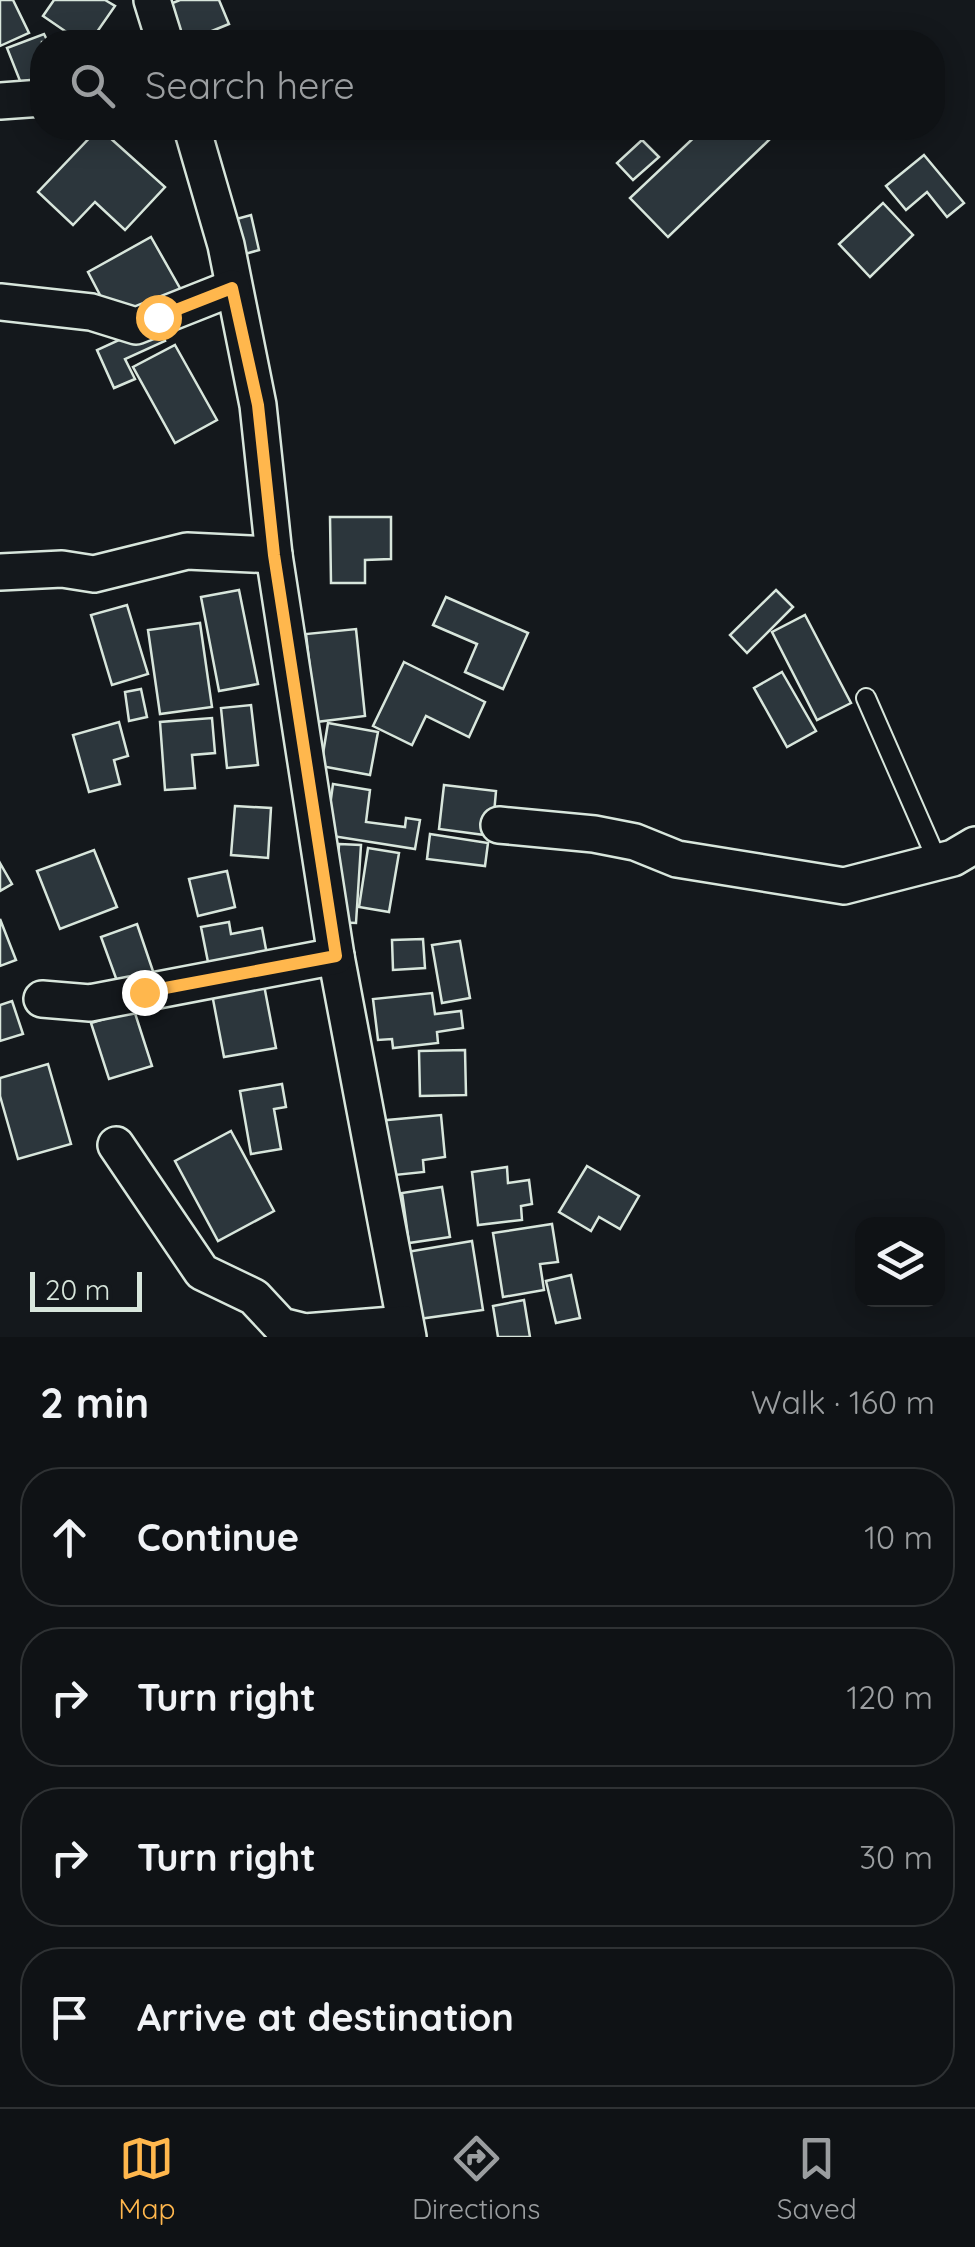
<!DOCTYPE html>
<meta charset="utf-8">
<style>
body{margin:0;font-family:Quicksand,sans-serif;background:#1d2022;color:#f1f3f6}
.controls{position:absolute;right:30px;bottom:30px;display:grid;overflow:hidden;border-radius:20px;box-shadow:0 5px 25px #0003}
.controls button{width:90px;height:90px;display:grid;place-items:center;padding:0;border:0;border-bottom:2px solid #2f3234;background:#0f1215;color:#f1f3f6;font:50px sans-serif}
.scale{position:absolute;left:30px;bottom:25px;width:112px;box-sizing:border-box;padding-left:10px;border:5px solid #d8e6dc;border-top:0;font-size:28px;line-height:35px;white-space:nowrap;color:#d8e6dc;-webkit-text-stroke:8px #14181c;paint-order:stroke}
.stop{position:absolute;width:30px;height:30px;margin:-22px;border:8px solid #ffb74d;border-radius:50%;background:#fff}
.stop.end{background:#ffb74d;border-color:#fff;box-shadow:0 2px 10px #0008}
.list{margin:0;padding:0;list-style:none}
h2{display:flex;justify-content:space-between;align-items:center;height:130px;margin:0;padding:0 40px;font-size:42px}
h2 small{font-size:32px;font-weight:400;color:#9b9ea0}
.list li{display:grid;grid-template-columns:65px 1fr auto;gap:30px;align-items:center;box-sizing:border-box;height:140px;margin:0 20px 20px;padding:0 20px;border:2px solid #2f3234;border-radius:40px}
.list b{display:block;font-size:38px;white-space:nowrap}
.list em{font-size:32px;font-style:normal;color:#9b9ea0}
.icon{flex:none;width:55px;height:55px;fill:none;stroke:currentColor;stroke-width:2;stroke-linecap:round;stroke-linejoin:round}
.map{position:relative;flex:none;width:975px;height:1337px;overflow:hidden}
.search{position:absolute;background:#0f1215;box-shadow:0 5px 25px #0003;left:30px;right:30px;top:30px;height:110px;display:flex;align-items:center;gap:25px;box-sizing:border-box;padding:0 35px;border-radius:40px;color:#9b9ea0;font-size:38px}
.sheet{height:770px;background:#0f1215}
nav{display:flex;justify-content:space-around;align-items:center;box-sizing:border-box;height:140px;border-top:2px solid #2f3234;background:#0f1215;font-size:28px;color:#9b9ea0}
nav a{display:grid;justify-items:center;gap:5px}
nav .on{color:#ffb74d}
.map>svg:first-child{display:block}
</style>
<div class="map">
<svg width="975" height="1337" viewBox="0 0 975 1337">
<rect width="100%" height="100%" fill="#14181c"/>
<g fill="#2c363c" stroke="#d8e6dc" stroke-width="2.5">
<polygon points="0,0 13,0 29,33 0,46"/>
<polygon points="54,0 105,0 115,6 90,42 81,42 43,16"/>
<polygon points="180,0 219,0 229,24 185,42 170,4"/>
<polygon points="44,34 48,42 42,42 42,84 24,91 7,48"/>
<polygon points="99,128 165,187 125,230 95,202 73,225 38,192"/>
<polygon points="704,128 757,128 769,140 668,237 630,198"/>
<polygon points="642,140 659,157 633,180 617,163"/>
<polygon points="924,155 964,203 947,217 927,192 906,210 886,186"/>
<polygon points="883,203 913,235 870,277 839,244"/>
<polygon points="251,215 259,250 231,258 222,223"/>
<polygon points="151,237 185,297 134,325 111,316 88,272"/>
<polygon points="156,323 165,341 125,359 135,379 114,388 97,350"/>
<polygon points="175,345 217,420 175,443 133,367"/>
<polygon points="330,517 391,517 391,559 365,560 365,583 331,583"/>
<polygon points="239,590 258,684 219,691 201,597"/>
<polygon points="776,590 793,607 747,653 730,635"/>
<polygon points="446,597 528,633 503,689 465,672 477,644 433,625"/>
<polygon points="127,605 148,674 112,685 91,615"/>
<polygon points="805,615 851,703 817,720 772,632"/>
<polygon points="200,623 212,707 160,714 148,630"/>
<polygon points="356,629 365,716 316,722 306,634"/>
<polygon points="404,662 485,702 469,737 426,716 412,745 373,726"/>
<polygon points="782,672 816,731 787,747 754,688"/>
<polygon points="141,689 147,717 129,721 125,692"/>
<polygon points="251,705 258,765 227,768 221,708"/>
<polygon points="212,718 215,753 192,755 195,788 165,790 160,722"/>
<polygon points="119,722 128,756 114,760 120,784 89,792 73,735"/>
<polygon points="328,723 378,732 370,775 321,766"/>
<polygon points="333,784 370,790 366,822 405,827 406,818 420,820 415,849 326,835"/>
<polygon points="444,785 496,791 492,836 439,829"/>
<polygon points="235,806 271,808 268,858 231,855"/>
<polygon points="430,834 488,843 485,866 427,859"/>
<polygon points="339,844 361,845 356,923 335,922"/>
<polygon points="368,848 399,853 389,912 359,907"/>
<polygon points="94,850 117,907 60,929 37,871"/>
<polygon points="0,863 12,884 0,891"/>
<polygon points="227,871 235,907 198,916 189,879"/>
<polygon points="0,919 16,960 0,966"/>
<polygon points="229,922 231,934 262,928 268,960 210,972 201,927"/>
<polygon points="137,924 156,980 121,992 101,937"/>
<polygon points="423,939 425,968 393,970 392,940"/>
<polygon points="460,941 470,998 442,1003 432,945"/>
<polygon points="264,985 276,1048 224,1057 212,994"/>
<polygon points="432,993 435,1014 461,1011 463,1028 437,1032 438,1043 393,1048 392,1039 378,1040 373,999"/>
<polygon points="12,1001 23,1034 0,1041 0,1005"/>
<polygon points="134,1010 152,1066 109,1079 91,1023"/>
<polygon points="465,1050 466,1095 420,1096 419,1051"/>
<polygon points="48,1064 71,1144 18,1159 0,1096 0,1078"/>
<polygon points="282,1084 286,1107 274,1109 281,1149 251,1154 240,1091"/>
<polygon points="441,1115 445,1157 423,1160 424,1172 395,1175 393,1162 382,1164 377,1121"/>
<polygon points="231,1131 274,1211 218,1241 175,1161"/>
<polygon points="587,1166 639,1196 620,1229 599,1217 591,1231 559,1212"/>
<polygon points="507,1167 508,1183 529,1180 532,1204 521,1206 522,1220 478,1225 472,1172"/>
<polygon points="442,1187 450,1237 409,1243 402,1193"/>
<polygon points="552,1224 558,1262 540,1264 544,1290 503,1297 493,1233"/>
<polygon points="472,1241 483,1310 412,1320 401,1253"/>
<polygon points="571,1275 580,1318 556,1323 546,1281"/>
<polygon points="524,1300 530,1337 498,1337 493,1306"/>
</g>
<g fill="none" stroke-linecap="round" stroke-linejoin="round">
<defs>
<polyline id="lane" points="866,698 937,860"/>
<g id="street">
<polyline points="152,0 165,42"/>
<polyline points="0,101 42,98"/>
<polyline points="192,128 226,245 258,405 274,555 336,956 408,1337"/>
<polyline points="0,302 91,312 136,326 232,288"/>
<polyline points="0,572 62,569 94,574 187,551 274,555"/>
<polyline points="499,825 594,834 635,842 677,859 844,886 953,858 975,845"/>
<polyline points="42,999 90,1003 336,956"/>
<polyline points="116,1145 202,1272 254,1297 281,1326 305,1332 405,1324"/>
</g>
</defs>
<use href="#lane" stroke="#d8e6dc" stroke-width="22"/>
<use href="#street" stroke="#d8e6dc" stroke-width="40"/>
<use href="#lane" stroke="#14181c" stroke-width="18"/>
<use href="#street" stroke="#14181c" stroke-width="35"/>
</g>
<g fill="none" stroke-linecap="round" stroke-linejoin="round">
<polyline stroke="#ffb74d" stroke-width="12" points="144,992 336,956 274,555 258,405 232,288 158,317"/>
</g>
</svg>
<div class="controls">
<button><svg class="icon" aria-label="layers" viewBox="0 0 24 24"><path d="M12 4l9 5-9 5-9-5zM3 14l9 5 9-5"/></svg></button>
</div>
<div class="scale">20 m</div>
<div class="stop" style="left:158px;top:317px"></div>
<div class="stop end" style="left:144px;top:992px"></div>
<div class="search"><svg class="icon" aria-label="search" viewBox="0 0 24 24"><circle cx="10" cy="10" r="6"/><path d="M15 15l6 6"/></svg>Search here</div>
</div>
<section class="sheet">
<h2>2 min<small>Walk · 160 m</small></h2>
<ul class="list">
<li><svg class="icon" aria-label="ahead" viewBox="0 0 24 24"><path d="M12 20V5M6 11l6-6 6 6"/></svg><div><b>Continue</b></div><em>10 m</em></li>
<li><svg class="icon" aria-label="right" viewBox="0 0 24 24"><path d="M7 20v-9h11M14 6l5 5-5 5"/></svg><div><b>Turn right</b></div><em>120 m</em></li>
<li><svg class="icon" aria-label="right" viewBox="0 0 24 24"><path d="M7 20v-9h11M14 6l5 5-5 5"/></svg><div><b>Turn right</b></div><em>30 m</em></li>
<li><svg class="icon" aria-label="arrive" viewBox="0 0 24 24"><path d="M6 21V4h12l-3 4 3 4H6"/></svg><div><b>Arrive at destination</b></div></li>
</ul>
</section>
<nav>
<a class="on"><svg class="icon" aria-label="map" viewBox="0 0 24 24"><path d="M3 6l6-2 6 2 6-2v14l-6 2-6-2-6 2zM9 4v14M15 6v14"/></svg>Map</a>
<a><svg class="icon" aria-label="directions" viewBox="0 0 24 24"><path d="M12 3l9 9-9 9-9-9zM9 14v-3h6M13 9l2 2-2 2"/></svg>Directions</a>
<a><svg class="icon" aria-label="saved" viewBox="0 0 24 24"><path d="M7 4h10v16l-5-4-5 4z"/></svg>Saved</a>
</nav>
